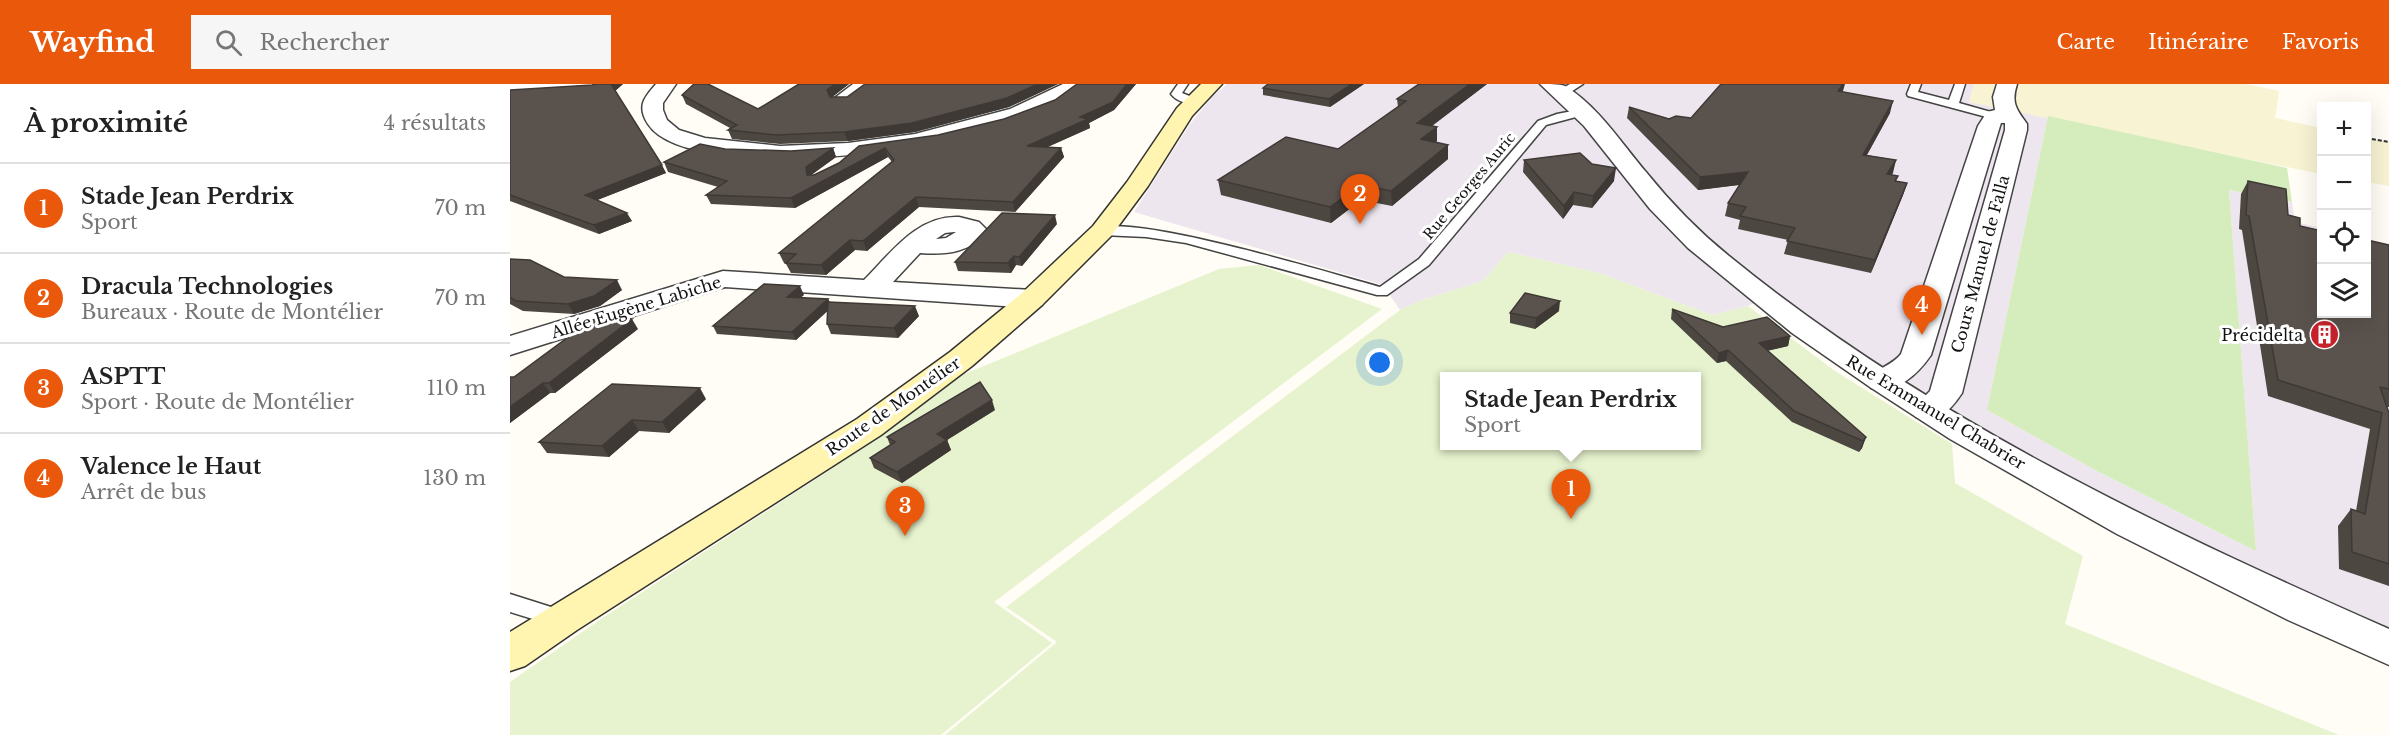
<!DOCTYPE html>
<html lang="fr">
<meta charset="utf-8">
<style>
body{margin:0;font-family:"Libre Baskerville",serif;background:#f6f6f6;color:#222}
.controls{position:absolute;right:18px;top:18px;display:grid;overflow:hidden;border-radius:0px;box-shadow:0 6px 24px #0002}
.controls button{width:54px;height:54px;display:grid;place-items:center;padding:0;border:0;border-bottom:2px solid #e0e0e0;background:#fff;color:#222;font:30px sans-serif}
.you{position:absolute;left:870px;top:279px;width:21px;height:21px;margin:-15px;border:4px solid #fff;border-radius:50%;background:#1a73e8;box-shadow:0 0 0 9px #1a73e833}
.badge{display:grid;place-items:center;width:39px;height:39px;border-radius:50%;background:#ea580c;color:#fff;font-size:20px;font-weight:700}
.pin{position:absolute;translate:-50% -50px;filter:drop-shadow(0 2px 3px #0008)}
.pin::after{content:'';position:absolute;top:32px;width:21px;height:18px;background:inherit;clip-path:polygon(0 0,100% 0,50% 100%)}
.popup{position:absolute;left:930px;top:288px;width:261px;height:78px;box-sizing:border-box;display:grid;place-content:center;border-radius:0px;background:#fff;filter:drop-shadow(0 2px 4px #0005);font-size:20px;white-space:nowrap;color:#767676}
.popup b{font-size:22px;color:#222}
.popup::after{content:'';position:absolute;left:50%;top:100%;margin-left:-12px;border:12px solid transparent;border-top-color:#fff}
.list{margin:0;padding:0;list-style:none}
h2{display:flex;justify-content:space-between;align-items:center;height:78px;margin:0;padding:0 24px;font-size:26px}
h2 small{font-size:20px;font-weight:400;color:#767676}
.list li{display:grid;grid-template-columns:39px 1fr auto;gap:18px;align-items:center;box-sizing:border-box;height:90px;padding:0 24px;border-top:2px solid #e0e0e0}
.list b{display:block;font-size:22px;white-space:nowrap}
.list p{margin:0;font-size:20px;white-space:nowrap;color:#767676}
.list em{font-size:20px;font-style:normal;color:#767676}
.icon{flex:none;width:33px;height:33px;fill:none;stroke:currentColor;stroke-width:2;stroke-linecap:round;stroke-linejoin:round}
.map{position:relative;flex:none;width:1879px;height:651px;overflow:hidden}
header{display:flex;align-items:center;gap:36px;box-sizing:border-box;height:84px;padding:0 30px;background:#ea580c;color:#fff}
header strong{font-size:28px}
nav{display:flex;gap:33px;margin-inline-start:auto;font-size:21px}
.search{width:420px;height:54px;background:#f6f6f6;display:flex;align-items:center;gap:15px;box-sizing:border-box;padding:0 21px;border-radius:0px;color:#767676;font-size:22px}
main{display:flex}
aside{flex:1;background:#fff}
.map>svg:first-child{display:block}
</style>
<header>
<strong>Wayfind</strong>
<div class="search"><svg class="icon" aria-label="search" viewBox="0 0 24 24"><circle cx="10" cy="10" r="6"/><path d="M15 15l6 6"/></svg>Rechercher</div>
<nav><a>Carte</a><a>Itinéraire</a><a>Favoris</a></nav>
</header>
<main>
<aside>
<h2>À proximité<small>4 résultats</small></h2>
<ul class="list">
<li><span class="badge">1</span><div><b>Stade Jean Perdrix</b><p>Sport</p></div><em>70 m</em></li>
<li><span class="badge">2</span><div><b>Dracula Technologies</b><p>Bureaux · Route de Montélier</p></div><em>70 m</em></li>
<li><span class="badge">3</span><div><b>ASPTT</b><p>Sport · Route de Montélier</p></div><em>110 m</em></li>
<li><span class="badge">4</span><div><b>Valence le Haut</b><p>Arrêt de bus</p></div><em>130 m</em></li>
</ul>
</aside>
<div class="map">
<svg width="1879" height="651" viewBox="0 0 1879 651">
<rect width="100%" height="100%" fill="#fffdf5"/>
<polygon fill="#eee6ef" points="717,0 1464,0 1459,18 1538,32 1477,326 1585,386 1746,467 1719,106 1782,118 1785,138 1811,144 1812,230 1856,230 1857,155 1879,160 1879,554 1582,407 1439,324 1300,235 1266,209 1238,222 1202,231 1089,189 998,168 973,197 909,217 890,226 873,201 624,128 680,40 702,13"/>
<g fill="#f7f3d3">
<polygon points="1464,0 1736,0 1769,7 1765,34 1811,44 1811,90 1459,18"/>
<polygon points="1856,54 1879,58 1879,102 1857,98"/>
</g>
<polygon fill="#d5ecbc" points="1538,32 1777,84 1782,118 1719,106 1746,467 1585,386 1477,326"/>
<g fill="#e7f3ce" fill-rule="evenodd">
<path d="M998 168 1089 189 1202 231 1238 222 1325 287 1442 360 1445 399 1573 472 1555 540 1829 651H435L547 558 496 523 890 226 909 217 973 197ZM935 292H1187V362H935Z"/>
<polygon points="749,181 872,225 484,518 542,559 431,651 0,651 0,598 94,533 320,386 452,291 709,185"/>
</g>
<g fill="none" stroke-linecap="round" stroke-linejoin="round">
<defs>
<g id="service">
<path d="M668 0H678L672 9 687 15V19C678 21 666 17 661 10Z"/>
<polygon points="1060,0 1073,0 1056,11 1048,11 1048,7"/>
<polygon points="1401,0 1411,0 1408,8 1439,16 1445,0 1455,0 1449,19 1488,30 1490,32 1484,35 1398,12 1397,10"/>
<path d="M1073 25 1079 28 1077 30 1036 41 919 181 877 211H867L676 159 636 153 592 151 585 147C607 124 831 192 870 203L909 175 1028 37 1047 30Z"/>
<polygon points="0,510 60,529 63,535 60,541 52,544 0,528"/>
</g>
<g id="minor">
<polygon points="0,0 96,0 93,4 86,6 0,12"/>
<path d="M146 0H166L153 19V26L157 36 169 46 195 54 270 62 338 59 405 50 500 25 553 0H576C533 62 182 109 138 40 134 34 131 26 133 19 135 12 142 5 146 0Z"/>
<polygon points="343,0 366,0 339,20 325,20 322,16"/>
<path d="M1487 0H1507C1501 19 1506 25 1517 40V46L1452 309C1440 327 1429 339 1406 333L1401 326 1420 307 1495 46V39H1491L1490 42 1421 271C1407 291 1387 310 1361 304L1356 297C1365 284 1382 282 1391 270L1468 42 1477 28 1485 26 1483 13Z"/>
<path d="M449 133 469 138 477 146C461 169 437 171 410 169L383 198 522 206 532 209 536 215 532 221 522 224 215 203 0 271V252L213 187 354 196C381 169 407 131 449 133ZM444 148H446L436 154 426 155 435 149Z"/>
</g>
<path id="tertiary" d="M1030 0C1038 0 1049 0 1055 2 1088 22 1112 60 1136 88 1161 119 1188 147 1219 172 1416 333 1648 443 1879 545V581L1778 536 1607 450 1440 355 1360 303 1282 249 1178 164 1140 125 1074 42Z"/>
<polygon id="secondary" points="691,0 712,0 682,32 638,102 601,152 532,221 462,282 371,351 67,546 15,582 0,587 0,548 347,335 440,268 512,209 583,142 617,98 667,24"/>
</defs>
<use href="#service" stroke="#444" stroke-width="3"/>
<use href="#minor" stroke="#444" stroke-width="3"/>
<use href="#tertiary" stroke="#444" stroke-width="3"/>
<use href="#secondary" stroke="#333" stroke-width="3"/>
<polyline stroke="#333" stroke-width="2" stroke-dasharray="4 2" stroke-linecap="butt" points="1856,54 1879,58"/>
<use href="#service" fill="#fff" fill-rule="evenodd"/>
<use href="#minor" fill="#fff" fill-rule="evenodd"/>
<use href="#tertiary" fill="#fff" fill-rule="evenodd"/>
<use href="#secondary" fill="#fff5b0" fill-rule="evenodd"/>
</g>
<g fill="#4d4742">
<polygon points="86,0 113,0 105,7 156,89 87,116 122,137 89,150 0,117 0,6 82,1"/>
<polygon points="289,0 339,0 322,13 337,13 355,0 548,0 499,23 405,48 338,57 270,60 222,55 218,46 220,44 176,20 172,11 248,25"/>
<polygon points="567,0 626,0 604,26 579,39 580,44 537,63 551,64 554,73 505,128 409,123 357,167 345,166 316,191 281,189 276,180 274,179 269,169 382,78 378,73 285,124 201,120 196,111 208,103 158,88 154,78 215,65 281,67 323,64 326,73 301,91 304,91 329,79 349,62 428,51 494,35 545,16"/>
<polygon points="854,0 820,23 753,11 753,4"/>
<polygon points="909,0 977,0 922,42 927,57 925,58 938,61 938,75 882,122 851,116 821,139 711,111 708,96 828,65 888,23 887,15"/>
<polygon points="1333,7 1332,8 1380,29 1357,71 1386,76 1381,91 1386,97 1397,99 1393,111 1361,189 1274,170 1278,156 1228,145 1230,136 1215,132 1218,119 1229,101 1188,106 1117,34 1119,23 1159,35 1181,34"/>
<polygon points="1014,76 1082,80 1104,97 1082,124 1063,121 1053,135 1013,88"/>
<polygon points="1738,97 1790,142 1879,161 1879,323 1877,323 1879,329 1879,502 1829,485 1828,442 1841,425 1846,427 1860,345 1758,312 1732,146 1729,145 1731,110"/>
<polygon points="547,140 512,182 506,181 501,189 448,187 445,178"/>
<polygon points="0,175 54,193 112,206 90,222 64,230 13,227 0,220"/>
<polygon points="294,211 290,214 318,215 320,218 409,232 388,254 321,250 317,240 317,227 286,256 207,250 203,242"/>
<polygon points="1162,225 1213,243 1280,252 1278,262 1257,267 1356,353 1352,364 1349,368 1282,338 1216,277 1207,279 1161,235"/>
<polygon points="1049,227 1025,245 1000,239 1000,229"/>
<polygon points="128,245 45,309 40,309 0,339 0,293 4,293"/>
<polygon points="196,315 159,349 129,347 99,373 37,369 29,358"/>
<polygon points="485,326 437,356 441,366 392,399 364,384 360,374 380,361 377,353"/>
</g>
<g fill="#3f3936">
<polygon points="101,0 113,0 105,7"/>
<polygon points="325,0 339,0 321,14 317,6"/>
<polygon points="528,0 548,0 499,23 405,48 338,57 334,48"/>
<polygon points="617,0 626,0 604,26 579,39 580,44 520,71 517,62"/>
<polygon points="842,0 854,0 820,23 819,15"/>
<polygon points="960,0 977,0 907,53 907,39"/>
<polygon points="1333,0 1335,0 1333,7 1325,19 1328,7"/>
<polygon points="1383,17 1380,29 1350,83 1353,71"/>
<polygon points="927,43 927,57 911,69 911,55"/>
<polygon points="938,61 938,75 882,122 881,107"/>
<polygon points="323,64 326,73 300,92 297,91 296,83"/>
<polygon points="375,64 378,73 285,124 281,114"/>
<polygon points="551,64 554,73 505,128 503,118"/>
<polygon points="1386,76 1383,89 1373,103 1377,90"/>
<polygon points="152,81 156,89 80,119 75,111"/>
<polygon points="1106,84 1104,97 1082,124 1083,112"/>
<polygon points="1238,88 1236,100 1188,106 1190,93"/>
<polygon points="1397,99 1393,111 1361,189 1365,176"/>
<polygon points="850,101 851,116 821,139 820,123"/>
<polygon points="1064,108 1063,121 1053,135 1054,122"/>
<polygon points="406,113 409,123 357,167 353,157"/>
<polygon points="117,129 122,137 89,150 84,141"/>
<polygon points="545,131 547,140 512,182 509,173"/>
<polygon points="340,156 345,166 316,191 311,181"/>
<polygon points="504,172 506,181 501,189 498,179"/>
<polygon points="107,196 112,206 90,222 64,230 58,220"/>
<polygon points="290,202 294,211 281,221 277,213"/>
<polygon points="318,215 322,223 286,256 282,248"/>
<polygon points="1050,217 1049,227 1025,245 1026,234"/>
<polygon points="405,222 409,232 388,254 384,244"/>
<polygon points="122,235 128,245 45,309 39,299"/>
<polygon points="1280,252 1278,262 1247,269 1249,259"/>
<polygon points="1218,266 1216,277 1207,279 1209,269"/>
<polygon points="33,299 40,309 0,339 0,323"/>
<polygon points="190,304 196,315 159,349 152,338"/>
<polygon points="482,316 485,326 437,356 441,366 392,399 387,388 427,350"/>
<polygon points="122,336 129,347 99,373 92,362"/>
<polygon points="1356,353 1352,364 1349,368 1353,357"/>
</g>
<g fill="#5a524d" stroke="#3f3936" stroke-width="1.5">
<polygon points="86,0 101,0 152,81 75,111 117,129 84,141 0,111 0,6 82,1"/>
<polygon points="184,0 198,0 248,25 289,0 325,0 317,6 320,13 337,13 355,0 528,0 497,14 402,39 334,48 266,51 218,46 227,41 172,11"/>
<polygon points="567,0 617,0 603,18 570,33 578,35 517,62 551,64 503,118 406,113 353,157 340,156 311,181 276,179 286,170 269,169 384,76 375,64 281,114 196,111 217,97 154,78 190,60 215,65 281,67 323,64 296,83 297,91 304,91 329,79 349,62 428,51 494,35 545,16"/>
<polygon points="758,0 842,0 819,15 753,4"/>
<polygon points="909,0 960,0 907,39 927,43 911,55 938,61 881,107 850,101 820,123 708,96 776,53 828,65 896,17 887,15"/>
<polygon points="1211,0 1333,0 1328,7 1383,17 1353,71 1386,76 1377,90 1388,92 1385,97 1397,99 1365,176 1277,157 1285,144 1230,132 1236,123 1218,119 1238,88 1190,93 1119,23 1159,35 1166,32 1181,34"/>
<polygon points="1070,69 1082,80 1106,84 1083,112 1064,108 1054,122 1014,76"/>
<polygon points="1738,97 1776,105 1778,131 1790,134 1790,142 1812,147 1812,230 1857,230 1857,156 1879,161 1879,305 1870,303 1879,329 1879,480 1842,468 1841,425 1855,430 1872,329 1768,296 1739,132 1736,131"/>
<polygon points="492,129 545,131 509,173 504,172 498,179 445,178"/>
<polygon points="0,175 20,176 54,193 107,196 84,212 58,220 6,217 0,213"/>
<polygon points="254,200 290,202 277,213 318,215 282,248 203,242"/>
<polygon points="1015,209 1050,217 1026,234 1000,229"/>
<polygon points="318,218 405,222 384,244 317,240"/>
<polygon points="1162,225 1213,243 1257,233 1280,252 1249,259 1356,353 1353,357 1284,327 1218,266 1209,269"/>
<polygon points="89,234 122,235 39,299 33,299 0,323 0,293 4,293 80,237"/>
<polygon points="470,298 482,316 427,350 437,356 387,388 360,374 385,358 377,353"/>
<polygon points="102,300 190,304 152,338 122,336 92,362 29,358"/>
</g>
<defs>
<symbol id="building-disc" viewBox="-11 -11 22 22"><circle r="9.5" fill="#c7232d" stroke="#fff"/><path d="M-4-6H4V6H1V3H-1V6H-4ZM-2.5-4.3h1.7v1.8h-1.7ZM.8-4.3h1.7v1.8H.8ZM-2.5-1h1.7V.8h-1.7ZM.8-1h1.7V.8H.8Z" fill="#fff"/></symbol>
</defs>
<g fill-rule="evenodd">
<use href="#building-disc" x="1798" y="234" width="33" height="33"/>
</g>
<g text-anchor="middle" stroke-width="6" stroke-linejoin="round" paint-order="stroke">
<g font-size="14" fill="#111" stroke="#fff">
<text transform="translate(959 102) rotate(-50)" y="5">Rue Georges Auric</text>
</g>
<g font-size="16" fill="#111" stroke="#fff">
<text transform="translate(1470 180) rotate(-75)" y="6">Cours Manuel de Falla</text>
<text transform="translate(126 223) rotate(-17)" y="6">Allée Eugène Labiche</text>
<text transform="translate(383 322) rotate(-35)" y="6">Route de Montélier</text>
<text transform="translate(1426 328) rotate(31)" y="6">Rue Emmanuel Chabrier</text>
</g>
<g font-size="16" fill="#111" stroke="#fff" text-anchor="end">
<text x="1793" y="257">Précidelta</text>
</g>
</g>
</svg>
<div class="controls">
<button>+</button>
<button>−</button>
<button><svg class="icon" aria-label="locate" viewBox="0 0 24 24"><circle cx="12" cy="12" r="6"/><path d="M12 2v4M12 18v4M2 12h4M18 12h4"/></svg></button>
<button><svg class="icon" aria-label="layers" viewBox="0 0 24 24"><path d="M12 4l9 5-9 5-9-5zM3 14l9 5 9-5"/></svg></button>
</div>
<div class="you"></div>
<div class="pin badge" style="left:1061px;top:435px">1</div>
<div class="popup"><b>Stade Jean Perdrix</b>Sport</div>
<div class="pin badge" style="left:850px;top:140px">2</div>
<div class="pin badge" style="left:395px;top:452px">3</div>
<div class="pin badge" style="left:1412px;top:251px">4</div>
</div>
</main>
